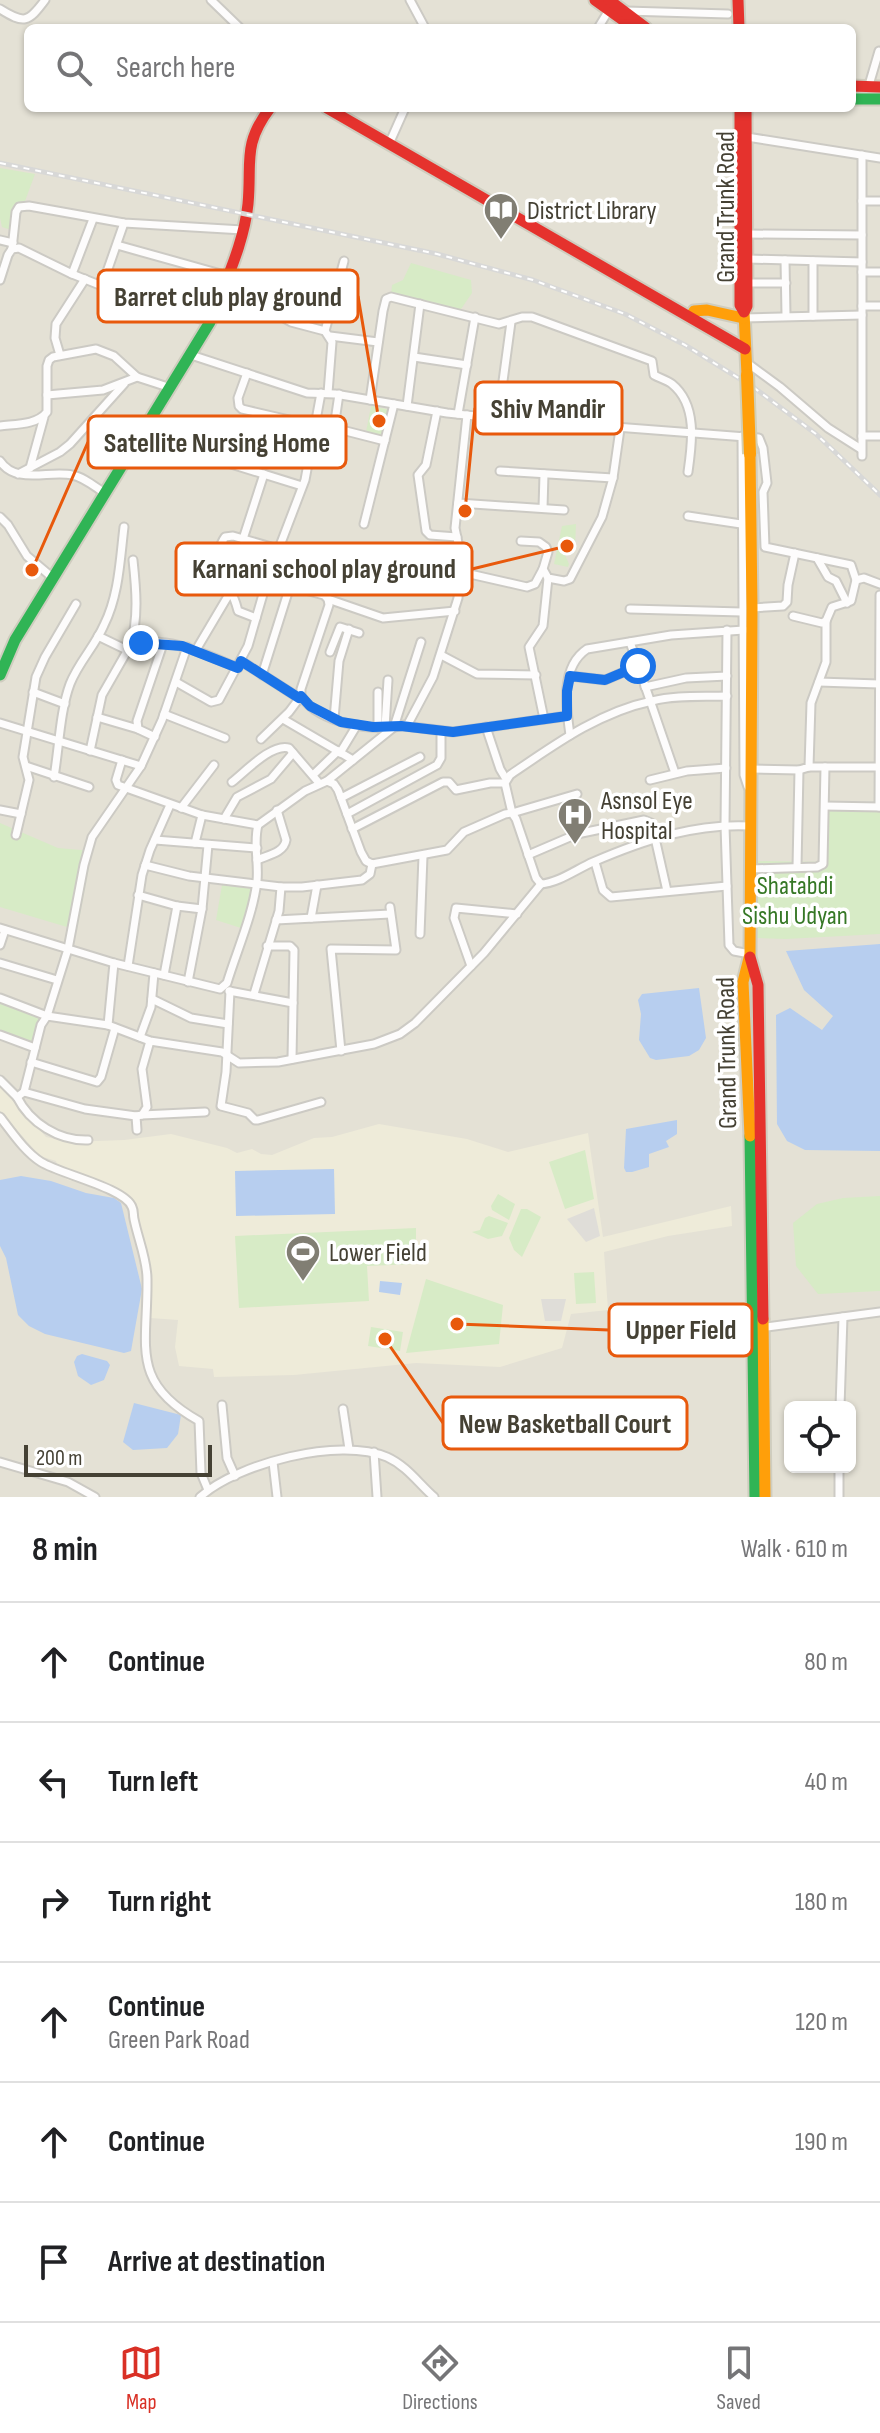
<!DOCTYPE html>
<meta charset="utf-8">
<style>
body{margin:0;font-family:"Sofia Sans Condensed",sans-serif;background:#f2f2f2;color:#202124}
.controls{position:absolute;right:24px;bottom:24px;display:grid;overflow:hidden;border-radius:12px;box-shadow:0 2px 6px #0004}
.controls button{width:72px;height:72px;display:grid;place-items:center;padding:0;border:0;border-bottom:2px solid #e0e0e0;background:#fff;color:#202124;font:40px sans-serif}
.scale{position:absolute;left:24px;bottom:20px;width:188px;box-sizing:border-box;padding-left:8px;border:4px solid #454134;border-top:0;font-size:22px;line-height:28px;white-space:nowrap;color:#454134;-webkit-text-stroke:6px #fff;paint-order:stroke}
.stop{position:absolute;width:24px;height:24px;margin:-18px;border:6px solid #1a73e8;border-radius:50%;background:#fff}
.stop.end{background:#1a73e8;border-color:#fff;box-shadow:0 2px 8px #0008}
.list{margin:0;padding:0;list-style:none}
h2{display:flex;justify-content:space-between;align-items:center;height:104px;margin:0;padding:0 32px;font-size:34px}
h2 small{font-size:26px;font-weight:400;color:#757577}
.list li{display:grid;grid-template-columns:52px 1fr auto;gap:24px;align-items:center;box-sizing:border-box;height:120px;padding:0 32px;border-top:2px solid #e0e0e0}
.list b{display:block;font-size:30px;white-space:nowrap}
.list p{margin:0;font-size:26px;white-space:nowrap;color:#757577}
.list em{font-size:26px;font-style:normal;color:#757577}
.icon{flex:none;width:44px;height:44px;fill:none;stroke:currentColor;stroke-width:2;stroke-linecap:round;stroke-linejoin:round}
.map{position:relative;flex:none;width:880px;height:1497px;overflow:hidden}
.search{position:absolute;background:#fff;box-shadow:0 2px 6px #0004;left:24px;right:24px;top:24px;height:88px;display:flex;align-items:center;gap:20px;box-sizing:border-box;padding:0 28px;border-radius:12px;color:#757577;font-size:30px}
.sheet{height:824px;background:#fff}
nav{display:flex;justify-content:space-around;align-items:center;box-sizing:border-box;height:112px;border-top:2px solid #e0e0e0;background:#fff;font-size:22px;color:#757577}
nav a{display:grid;justify-items:center;gap:4px}
nav .on{color:#d93025}
.map>svg:first-child{display:block}
</style>
<div class="map">
<svg width="880" height="1497" viewBox="0 0 880 1497">
<rect width="100%" height="100%" fill="#f0eee8"/>
<path fill="#e4e1d5" fill-rule="evenodd" d="M0 0H880V1497H0ZM28 28H852V108H28ZM790 1407H850V1467H790Z"/>
<polygon fill="#eeebd9" points="0,1085 46,1137 70,1142 124,1140 171,1134 227,1148 237,1153 252,1149 261,1154 272,1155 314,1138 332,1137 379,1124 467,1139 508,1152 588,1133 603,1237 731,1206 732,1226 668,1236 604,1252 608,1310 571,1314 562,1348 500,1367 416,1363 294,1375 214,1377 213,1369 179,1366 175,1347 178,1320 150,1318 150,1302 132,1206 119,1192 68,1180 60,1175 56,1161 40,1156 0,1111"/>
<g fill="#d7ebc6">
<polygon points="0,168 35,174 14,231 2,227 0,218"/>
<polygon points="411,263 471,280 472,293 459,312 391,295 392,285 403,280"/>
<polygon points="371,406 391,410 385,438 366,432"/>
<polygon points="576,524 575,548 565,555 569,564 568,567 554,564 562,526"/>
<polygon points="880,809 880,934 786,939 756,938 755,861 826,862 826,811"/>
<polygon points="0,823 58,848 92,851 77,930 0,907"/>
<polygon points="222,885 254,889 244,929 216,920"/>
<polygon points="0,1003 42,1016 34,1045 0,1033"/>
<polygon points="585,1150 594,1199 565,1209 549,1162"/>
<polygon points="498,1194 515,1204 509,1220 492,1210 491,1206"/>
<polygon points="880,1196 880,1291 818,1294 796,1266 793,1223 817,1204 843,1198"/>
<polygon points="521,1209 527,1209 541,1217 522,1257 514,1250 509,1238"/>
<polygon points="489,1216 508,1223 502,1236 488,1239 472,1232 480,1230 485,1218"/>
<polygon points="416,1228 416,1264 367,1266 369,1301 239,1308 235,1236"/>
<polygon points="594,1272 596,1303 576,1304 574,1273"/>
<polygon points="426,1279 503,1305 499,1344 406,1353"/>
<polygon points="371,1327 403,1332 400,1351 368,1346"/>
</g>
<g fill="#dfddd8">
<polygon points="594,1208 600,1236 586,1242 567,1219"/>
<polygon points="541,1299 566,1299 561,1321 545,1321"/>
</g>
<g fill="#b7ceef">
<polygon points="880,944 880,1151 805,1150 787,1141 777,1124 776,1015 790,1008 822,1030 833,1016 804,990 786,951"/>
<polygon points="699,988 706,1038 699,1050 689,1056 656,1060 650,1058 639,1040 641,1014 638,1000 642,994"/>
<polygon points="677,1120 677,1134 666,1141 669,1147 649,1154 649,1167 632,1172 626,1172 624,1168 626,1129"/>
<polygon points="334,1169 335,1214 236,1216 235,1171"/>
<polygon points="21,1176 51,1181 86,1193 114,1198 121,1203 142,1289 131,1351 124,1353 45,1334 29,1326 18,1315 6,1258 0,1246 0,1180"/>
<polygon points="380,1281 402,1283 400,1295 379,1292"/>
<polygon points="82,1354 107,1361 110,1365 104,1380 91,1385 78,1376 74,1362 77,1356"/>
<polygon points="134,1403 181,1415 178,1434 167,1448 133,1450 123,1442"/>
</g>
<g fill="none" stroke-linecap="round" stroke-linejoin="round">
<defs>
<g id="street">
<polyline points="211,0 240,28"/>
<polyline points="410,0 425,28"/>
<path d="M0 9C24 24 28 23 45 0"/>
<polyline points="626,11 728,14"/>
<polyline points="598,28 609,10"/>
<polyline points="869,85 879,51"/>
<polyline points="747,137 880,158"/>
<polyline points="389,144 405,108"/>
<polyline points="862,201 880,201"/>
<polyline points="748,234 862,235"/>
<polyline points="0,240 13,243"/>
<polyline points="117,245 228,276"/>
<polyline points="12,249 16,212 19,207 29,206 124,223 243,230"/>
<polyline points="748,259 862,262"/>
<polyline points="785,260 786,315"/>
<polyline points="813,261 813,316"/>
<polyline points="862,272 880,272"/>
<polyline points="72,274 93,219"/>
<polyline points="0,280 8,255 12,249 19,248 72,274 132,298 210,322"/>
<polyline points="748,283 786,283"/>
<polyline points="102,286 124,223"/>
<polyline points="224,289 251,300 291,322 325,331 332,342 328,393"/>
<polyline points="862,306 880,306"/>
<polyline points="743,318 862,315"/>
<polyline points="325,331 344,261"/>
<polyline points="330,336 378,342"/>
<polyline points="60,355 55,338 56,324 85,279"/>
<polyline points="191,355 307,393 335,394 447,413 485,417 759,438 763,448 767,483 763,492 765,547 851,565 856,580"/>
<polyline points="414,357 467,365"/>
<polyline points="746,362 780,387 828,428 861,449"/>
<polyline points="247,373 238,398 239,406 242,409 315,426"/>
<path d="M321 393 305 480 268 577 272 581 324 595 328 599 329 605 301 689V696C320 724 377 734 408 724L433 677 458 598 461 558 455 528 467 415"/>
<polyline points="339,394 335,421 338,429 385,441"/>
<polyline points="47,395 103,390 137,377"/>
<path d="M370 400 383 311 386 299 391 297 499 324 522 317H532L652 361 654 375C659 378 667 380 672 384 698 405 692 444 688 472"/>
<polyline points="407,406 420,304"/>
<polyline points="437,411 426,465 418,475 426,531 430,535 457,537"/>
<polyline points="458,414 475,317"/>
<polyline points="498,418 511,322"/>
<path d="M0 426C15 424 37 425 47 412V366L49 360 53 357 96 349 114 356 137 377 171 388"/>
<polyline points="141,436 302,486"/>
<polyline points="742,436 744,775 748,787"/>
<polyline points="862,436 880,436"/>
<polyline points="862,456 862,155"/>
<path d="M0 461C16 485 49 470 72 475 84 477 95 487 106 494"/>
<polyline points="30,468 44,417"/>
<polyline points="500,471 613,478"/>
<polyline points="18,474 60,452 70,444 124,384"/>
<polyline points="458,503 564,510"/>
<polyline points="543,508 544,474"/>
<polyline points="688,516 741,524"/>
<polyline points="0,517 8,525 27,556 53,578"/>
<polyline points="364,524 394,404"/>
<polyline points="243,539 264,474"/>
<polyline points="521,541 539,542 546,547 548,552 543,569 548,578 564,581 570,579 602,517 613,478 620,429"/>
<path d="M195 554C198 562 201 572 207 579 223 598 229 576 238 611L256 618"/>
<polyline points="817,558 828,577 836,581 847,603"/>
<polyline points="461,572 527,587 535,584 543,569"/>
<path d="M267 581 220 566C216 558 220 544 225 537L233 536 278 549"/>
<polyline points="328,599 383,618 455,611"/>
<polyline points="752,608 783,606 787,602 788,585 795,553"/>
<polyline points="630,609 742,612"/>
<polyline points="793,616 822,623 826,621 832,607 851,601 856,580 864,578 880,584"/>
<polyline points="727,630 725,826 729,945 734,951 750,954"/>
<polyline points="98,636 127,650"/>
<polyline points="630,642 675,773"/>
<path d="M130 646C139 619 136 588 133 560"/>
<polyline points="196,650 231,591"/>
<polyline points="330,652 340,627 359,633"/>
<polyline points="441,655 477,674 536,675"/>
<polyline points="241,661 299,698"/>
<polyline points="262,675 290,586"/>
<polyline points="570,676 605,680 638,666"/>
<polyline points="176,682 211,702 219,700 248,646 268,577"/>
<polyline points="819,682 879,684"/>
<polyline points="645,687 686,678 727,676"/>
<polyline points="33,692 65,704"/>
<polyline points="378,692 378,727"/>
<polyline points="164,714 225,738"/>
<polyline points="97,717 138,729"/>
<polyline points="283,719 353,760"/>
<polyline points="334,719 339,661 349,629"/>
<polyline points="544,719 529,647 543,626 548,578"/>
<polyline points="0,723 141,766"/>
<polyline points="404,726 453,732 567,716"/>
<polyline points="385,727 388,680"/>
<polyline points="486,727 500,769 506,779"/>
<path d="M570 735C566 707 560 667 587 649L671 635 744 630"/>
<polyline points="155,737 138,729 137,721 163,644"/>
<polyline points="261,739 289,712 301,696"/>
<path d="M90 751 102 695 130 646C164 633 207 655 238 668"/>
<polyline points="340,753 357,725"/>
<polyline points="122,760 116,780 118,785 202,815 258,825"/>
<polyline points="26,766 89,787"/>
<polyline points="809,767 878,767"/>
<polyline points="752,769 799,770 809,767 811,703 826,662 826,621"/>
<polyline points="313,775 338,751"/>
<path d="M54 777C59 748 60 711 70 684 78 663 95 646 104 625 119 595 120 560 124 527"/>
<polyline points="650,780 687,771 726,768"/>
<polyline points="327,781 394,727 421,642"/>
<path d="M232 782C246 771 272 743 289 748L319 783"/>
<path d="M577 794 512 813 505 783 510 775C554 745 599 712 652 701 676 695 702 697 727 696"/>
<polyline points="341,798 420,757"/>
<polyline points="825,806 880,807"/>
<polyline points="879,807 880,595"/>
<polyline points="181,808 214,765"/>
<polyline points="0,810 21,814"/>
<polyline points="347,814 437,765 441,758 441,732"/>
<polyline points="224,819 237,797 271,779 293,753"/>
<polyline points="352,829 443,782 449,782 456,790 490,783 505,783"/>
<polyline points="16,835 29,780 23,757 36,677 45,657 76,604"/>
<polyline points="655,838 667,891"/>
<polyline points="155,840 257,848"/>
<polyline points="195,843 202,815"/>
<polyline points="528,855 577,834 644,820 651,823 660,837"/>
<path d="M257 860C268 855 284 853 286 840L277 810"/>
<polyline points="595,862 603,890 611,897 727,886"/>
<polyline points="145,865 189,876 281,887 302,887 362,880 370,874 372,864"/>
<polyline points="797,867 799,770"/>
<polyline points="751,869 817,867 823,864 825,767"/>
<polyline points="138,895 177,906 202,909"/>
<polyline points="311,918 317,885"/>
<polyline points="276,920 390,914"/>
<path d="M0 928 114 963 220 989 227 983C237 950 253 915 257 881 259 862 253 843 258 825L305 791 327 781 334 784 338 790 361 852 366 861 372 864 447 850 464 832 505 814 512 813 516 819 536 878 541 884C558 883 577 869 593 862 644 840 695 823 751 826"/>
<polyline points="420,934 423,856"/>
<polyline points="0,945 5,930"/>
<polyline points="267,946 290,946 294,950 292,1059"/>
<polyline points="0,963 57,980"/>
<polyline points="128,966 142,875 150,850 170,805"/>
<polyline points="471,966 454,918 456,908 517,914"/>
<polyline points="164,975 177,906"/>
<polyline points="188,982 202,909 208,845"/>
<polyline points="229,991 293,1003"/>
<polyline points="230,991 226,1072 221,1106 248,1113 255,1120 258,1120 321,1102"/>
<polyline points="254,994 279,911 281,887"/>
<polyline points="0,998 47,1016 68,949 84,865 92,837 141,766 162,720 187,647"/>
<polyline points="152,999 191,1018 228,1024"/>
<polyline points="108,1025 114,963"/>
<polyline points="0,1035 35,1048"/>
<polyline points="140,1037 151,1007 154,973"/>
<polyline points="341,1051 331,949 396,950 390,907"/>
<polyline points="31,1062 97,1082 101,1077 115,1028"/>
<polyline points="0,1080 17,1097 24,1092 85,1109 136,1116 142,1115 147,1107 142,1069 150,1041"/>
<polyline points="24,1092 41,1025 47,1016 108,1025 150,1041 222,1052 239,1063 278,1062 374,1044 400,1034 415,1023 484,953 541,884"/>
<path d="M17 1097C30 1123 59 1141 88 1140"/>
<polyline points="142,1115 205,1112"/>
<polyline points="136,1116 137,1130"/>
<path d="M0 1117C12 1132 24 1151 41 1162 60 1174 125 1188 132 1207 134 1211 133 1215 134 1219 138 1239 147 1259 147 1279 148 1346 129 1382 199 1421L201 1473 208 1490"/>
<polyline points="759,1328 880,1312"/>
<polyline points="222,1405 227,1458 235,1476"/>
<polyline points="840,1407 843,1317"/>
<polyline points="343,1409 349,1449"/>
<polyline points="374,1452 377,1497"/>
<polyline points="0,1462 68,1482 95,1497"/>
<polyline points="273,1462 277,1497"/>
<polyline points="839,1467 839,1497"/>
<path d="M200 1497C238 1463 339 1437 387 1457 407 1466 419 1484 434 1497"/>
</g>
<g id="fast">
<polyline points="852,99 880,99"/>
<polyline points="0,675 15,640 210,322 223,289"/>
<polyline points="750,1136 755,1497"/>
</g>
<g id="slow">
<polyline points="744,312 747,375"/>
<polyline points="691,316 694,311 707,310 743,318"/>
<polyline points="750,1136 743,982 750,954 752,608 750,454"/>
<polyline points="763,1319 765,1497"/>
</g>
<g id="jam">
<polyline points="595,0 634,28"/>
<polyline points="609,0 646,28"/>
<polyline points="738,0 739,28"/>
<polyline points="852,86 880,87"/>
<polyline points="327,108 745,349"/>
<polyline points="740,108 740,305 744,312 747,306 746,108"/>
<path d="M223 289C234 262 245 233 248 204 252 162 242 145 270 108"/>
<polyline points="750,957 758,985 763,1319"/>
</g>
</defs>
<use href="#street" stroke="#cccac4" stroke-width="11"/>
<use href="#fast" stroke="#cfcdbf" stroke-width="15"/>
<use href="#slow" stroke="#cfcdbf" stroke-width="15"/>
<use href="#jam" stroke="#cfcdbf" stroke-width="15"/>
<use href="#street" stroke="#fdfcfc" stroke-width="7"/>
<use href="#fast" stroke="#30b455" stroke-width="11"/>
<use href="#slow" stroke="#ff9f0a" stroke-width="11"/>
<use href="#jam" stroke="#e5322d" stroke-width="11"/>
<defs>
<polyline id="rail" points="0,163 437,254 533,280 625,314 685,345 753,387 816,434 880,495"/>
</defs>
<use href="#rail" stroke="#d8d8d7" stroke-width="5"/>
<use href="#rail" stroke="#fff" stroke-width="2" stroke-dasharray="6" stroke-linecap="butt"/>
<defs>
<polyline id="slow-bridge" points="747,375 750,454"/>
</defs>
<use href="#slow-bridge" stroke="#d2cfb5" stroke-width="16" stroke-linecap="butt"/>
<use href="#slow-bridge" stroke="#ff9f0a" stroke-width="12"/>
</g>
<g fill="none" stroke-linecap="round" stroke-linejoin="round">
<polyline stroke="#1a73e8" stroke-width="10" points="141,643 182,646 238,668 241,661 299,698 301,696 310,706 341,722 373,727 401,726 453,732 567,716 567,691 570,676 605,680 638,666"/>
</g>
<defs>
<symbol id="library-pin" viewBox="-11 -11 22 30"><path d="M0 17L-7.5 6A9.5 9.5 0 1 1 7.5 6Z" fill="#817e73" stroke="#fff"/><path d="M-6-4Q-3-5.5-.7-3.5V5Q-3 3-6 4ZM6-4Q3-5.5 .7-3.5V5Q3 3 6 4Z" fill="#fff"/></symbol>
<symbol id="hospital-pin" viewBox="-11 -11 22 30"><path d="M0 17L-7.5 6A9.5 9.5 0 1 1 7.5 6Z" fill="#817e73" stroke="#fff"/><path d="M-5-5h3v3.5h4V-5h3V5h-3V1.5h-4V5h-3Z" fill="#fff"/></symbol>
<symbol id="stadium-pin" viewBox="-11 -11 22 30"><path d="M0 17L-7.5 6A9.5 9.5 0 1 1 7.5 6Z" fill="#817e73" stroke="#fff"/><path d="M0-5a6.5 5 0 1 0 0 10a6.5 5 0 1 0 0-10ZM-3.5-1.8h7v3.6h-7Z" fill="#fff"/></symbol>
</defs>
<g fill-rule="evenodd">
<use href="#library-pin" x="481" y="190" width="40" height="54"/>
<use href="#hospital-pin" x="555" y="795" width="40" height="54"/>
<use href="#stadium-pin" x="283" y="1232" width="40" height="54"/>
</g>
<g text-anchor="middle" stroke-width="7" stroke-linejoin="round" paint-order="stroke">
<g font-size="26" fill="#454134" stroke="#fff">
<text transform="translate(725 207) rotate(-90)" y="9">Grand Trunk Road</text>
<text transform="translate(726 1053) rotate(-91)" y="9">Grand Trunk Road</text>
</g>
<g font-size="26" fill="#454134" stroke="#fff" text-anchor="start">
<text x="527" y="219">District Library</text>
<text x="601" y="809">Asnsol Eye<tspan x="601" dy="30">Hospital</tspan></text>
<text x="329" y="1261">Lower Field</text>
</g>
<g font-size="26" fill="#367826" stroke="#fff">
<text x="795" y="894">Shatabdi<tspan x="795" dy="30">Sishu Udyan</tspan></text>
</g>
</g>
<path fill="none" stroke="#e8590c" stroke-width="3" d="M379 421L358 296M465 511L475 408M32 570L88 442M567 546L472 569M457 1324L609 1330M385 1339L443 1423"/>
<g fill="#e8590c" stroke="#fff" stroke-width="3">
<circle cx="379" cy="421" r="8"/>
<circle cx="465" cy="511" r="8"/>
<circle cx="32" cy="570" r="8"/>
<circle cx="567" cy="546" r="8"/>
<circle cx="457" cy="1324" r="8"/>
<circle cx="385" cy="1339" r="8"/>
</g>
<g fill="#fff" stroke="#e8590c" stroke-width="3">
<rect x="98" y="270" width="260" height="52" rx="8"/>
<rect x="475" y="382" width="147" height="52" rx="8"/>
<rect x="88" y="416" width="258" height="52" rx="8"/>
<rect x="176" y="543" width="296" height="52" rx="8"/>
<rect x="609" y="1304" width="143" height="52" rx="8"/>
<rect x="443" y="1397" width="244" height="52" rx="8"/>
</g>
<g font-size="28" text-anchor="middle" font-weight="bold" fill="#454134">
<text x="228" y="306">Barret club play ground</text>
<text x="548" y="418">Shiv Mandir</text>
<text x="217" y="452">Satellite Nursing Home</text>
<text x="324" y="578">Karnani school play ground</text>
<text x="681" y="1339">Upper Field</text>
<text x="565" y="1433">New Basketball Court</text>
</g>
</svg>
<div class="controls">
<button><svg class="icon" aria-label="locate" viewBox="0 0 24 24"><circle cx="12" cy="12" r="6"/><path d="M12 2v4M12 18v4M2 12h4M18 12h4"/></svg></button>
</div>
<div class="scale">200 m</div>
<div class="stop" style="left:638px;top:666px"></div>
<div class="stop end" style="left:141px;top:643px"></div>
<div class="search"><svg class="icon" aria-label="search" viewBox="0 0 24 24"><circle cx="10" cy="10" r="6"/><path d="M15 15l6 6"/></svg>Search here</div>
</div>
<section class="sheet">
<h2>8 min<small>Walk · 610 m</small></h2>
<ul class="list">
<li><svg class="icon" aria-label="ahead" viewBox="0 0 24 24"><path d="M12 20V5M6 11l6-6 6 6"/></svg><div><b>Continue</b></div><em>80 m</em></li>
<li><svg class="icon" aria-label="left" viewBox="0 0 24 24"><path d="M17 20v-9H6M10 6l-5 5 5 5"/></svg><div><b>Turn left</b></div><em>40 m</em></li>
<li><svg class="icon" aria-label="right" viewBox="0 0 24 24"><path d="M7 20v-9h11M14 6l5 5-5 5"/></svg><div><b>Turn right</b></div><em>180 m</em></li>
<li><svg class="icon" aria-label="ahead" viewBox="0 0 24 24"><path d="M12 20V5M6 11l6-6 6 6"/></svg><div><b>Continue</b><p>Green Park Road</p></div><em>120 m</em></li>
<li><svg class="icon" aria-label="ahead" viewBox="0 0 24 24"><path d="M12 20V5M6 11l6-6 6 6"/></svg><div><b>Continue</b></div><em>190 m</em></li>
<li><svg class="icon" aria-label="arrive" viewBox="0 0 24 24"><path d="M6 21V4h12l-3 4 3 4H6"/></svg><div><b>Arrive at destination</b></div></li>
</ul>
</section>
<nav>
<a class="on"><svg class="icon" aria-label="map" viewBox="0 0 24 24"><path d="M3 6l6-2 6 2 6-2v14l-6 2-6-2-6 2zM9 4v14M15 6v14"/></svg>Map</a>
<a><svg class="icon" aria-label="directions" viewBox="0 0 24 24"><path d="M12 3l9 9-9 9-9-9zM9 14v-3h6M13 9l2 2-2 2"/></svg>Directions</a>
<a><svg class="icon" aria-label="saved" viewBox="0 0 24 24"><path d="M7 4h10v16l-5-4-5 4z"/></svg>Saved</a>
</nav>
